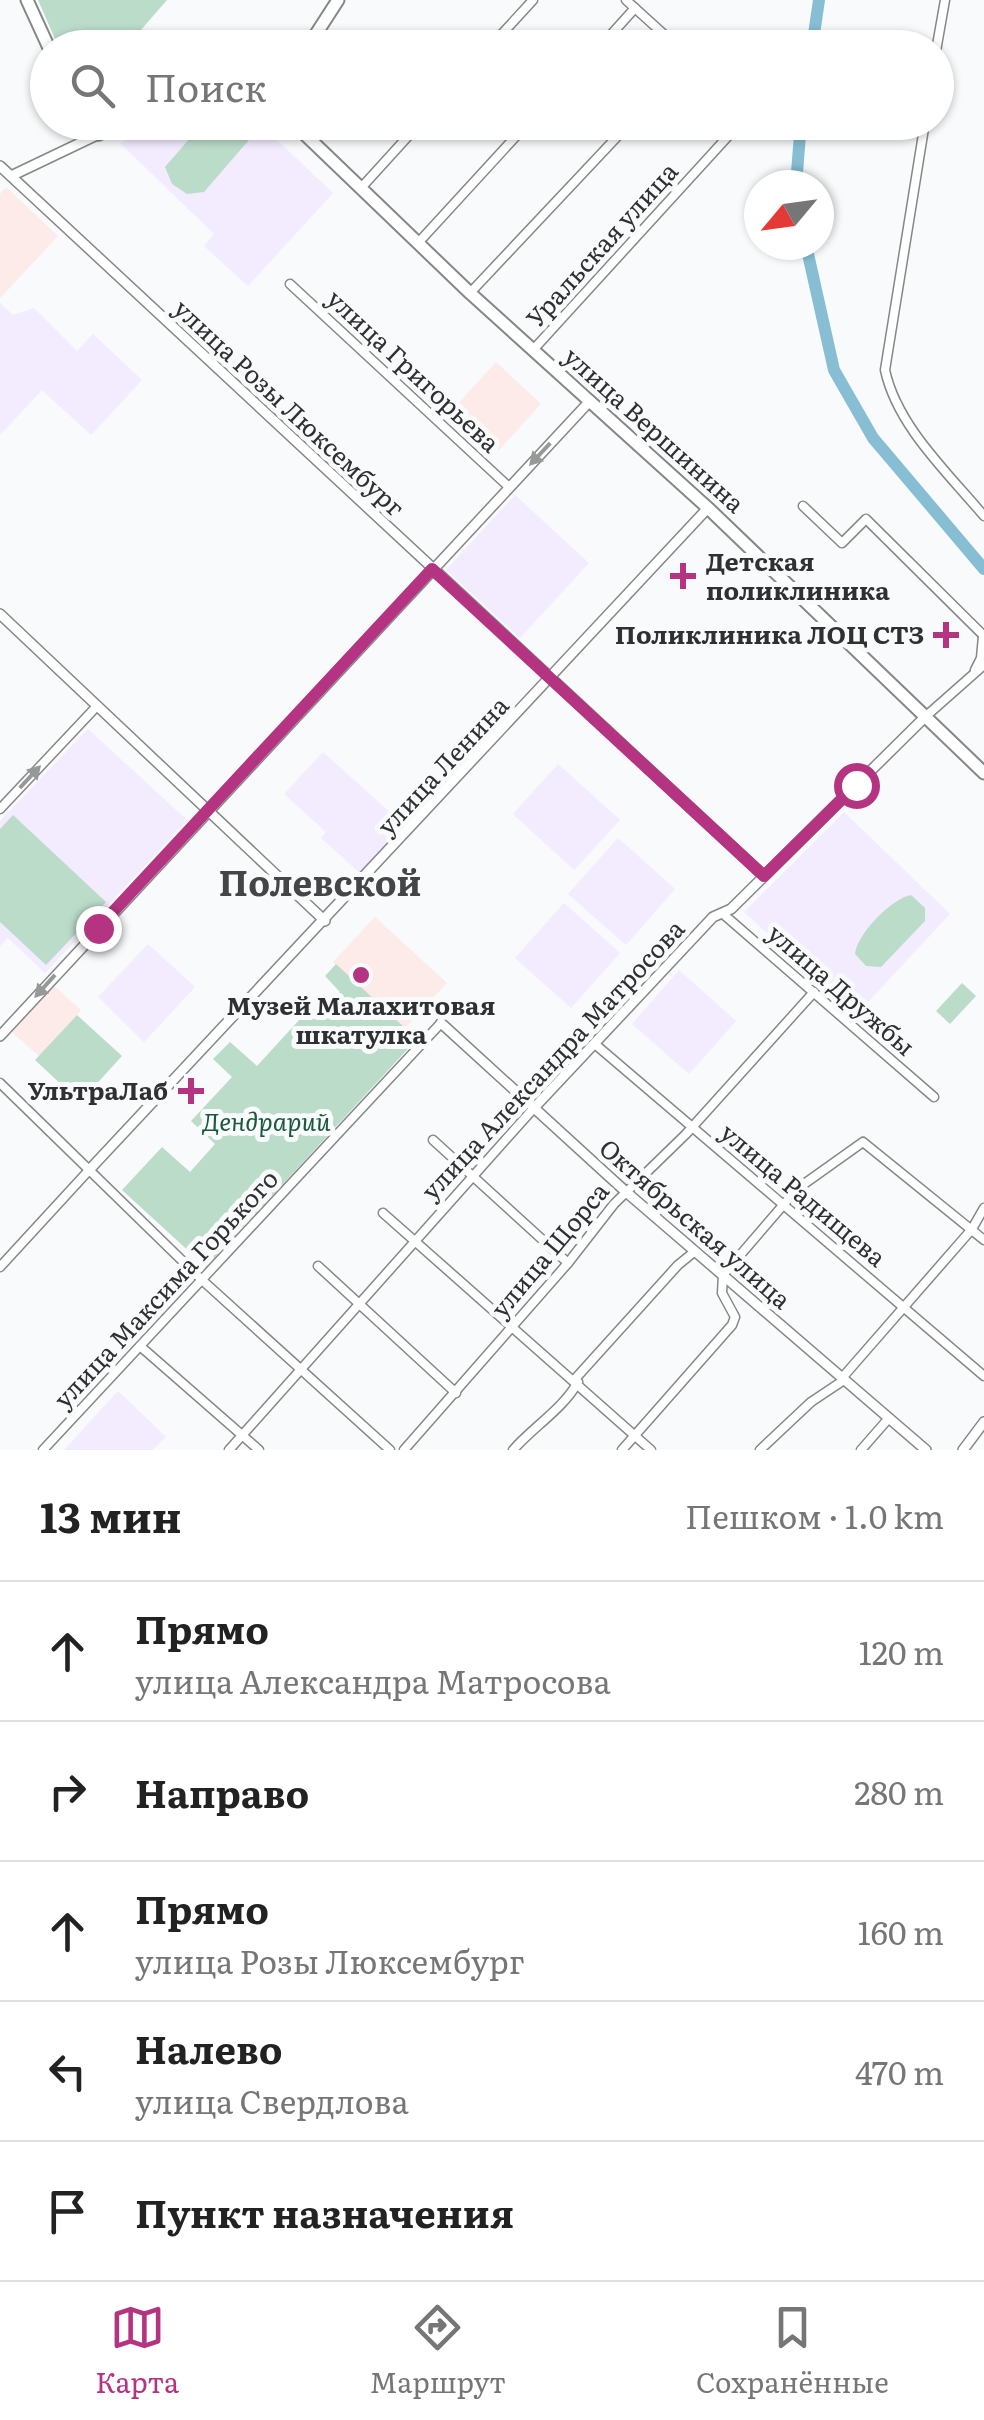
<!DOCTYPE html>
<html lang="ru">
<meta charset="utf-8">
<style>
body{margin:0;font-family:Literata,serif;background:#f6f6f6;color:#222}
.compass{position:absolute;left:744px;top:170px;width:90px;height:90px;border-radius:50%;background:#fff;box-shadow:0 2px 8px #0004;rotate:241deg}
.stop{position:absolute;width:30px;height:30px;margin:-22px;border:8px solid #b43481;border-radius:50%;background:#fff}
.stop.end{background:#b43481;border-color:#fff;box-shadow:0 2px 10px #0008}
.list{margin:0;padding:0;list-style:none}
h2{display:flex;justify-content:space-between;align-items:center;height:130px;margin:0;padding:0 40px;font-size:42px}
h2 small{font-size:32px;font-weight:400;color:#767676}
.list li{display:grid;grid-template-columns:65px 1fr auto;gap:30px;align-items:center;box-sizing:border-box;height:140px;padding:0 40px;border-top:2px solid #e0e0e0}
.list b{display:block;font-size:38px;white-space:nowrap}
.list p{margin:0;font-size:32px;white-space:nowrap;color:#767676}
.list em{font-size:32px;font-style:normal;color:#767676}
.icon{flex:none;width:55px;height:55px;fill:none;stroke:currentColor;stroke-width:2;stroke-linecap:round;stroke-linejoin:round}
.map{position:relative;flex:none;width:984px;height:1450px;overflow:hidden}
.search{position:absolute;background:#fff;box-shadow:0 2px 8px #0004;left:30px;right:30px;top:30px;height:110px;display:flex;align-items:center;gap:25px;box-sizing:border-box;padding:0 35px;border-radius:55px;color:#767676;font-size:38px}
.sheet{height:830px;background:#fff}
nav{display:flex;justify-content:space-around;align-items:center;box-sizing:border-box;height:140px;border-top:2px solid #e0e0e0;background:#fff;font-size:28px;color:#767676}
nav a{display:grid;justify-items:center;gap:5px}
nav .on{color:#b43481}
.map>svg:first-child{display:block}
</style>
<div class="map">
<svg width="984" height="1450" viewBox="0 0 984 1450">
<rect width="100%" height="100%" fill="#f8fafc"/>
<g fill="#fcebe9">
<polygon points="6,187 58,236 0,298 0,194"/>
<polygon points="496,362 541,404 499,450 454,408"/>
<polygon points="375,917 447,983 404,1029 333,962"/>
<polygon points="54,986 81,1010 39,1056 12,1032"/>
</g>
<g fill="#f2ecfe">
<polygon points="161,123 259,123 333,193 248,286 204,246 214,234 120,143"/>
<polygon points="0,303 13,315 34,308 77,351 93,334 142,380 91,435 42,390 0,435"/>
<polygon points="515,495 589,563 520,638 446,570"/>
<polygon points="88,729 187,820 45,973 8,938 0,946 0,821"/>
<polygon points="323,752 404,825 360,873 321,838 326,832 284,794"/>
<polygon points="558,764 620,820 574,870 513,814"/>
<polygon points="844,812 950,914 866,1004 844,1003 744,912"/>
<polygon points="618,838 675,889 626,945 568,894"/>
<polygon points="564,903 620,953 571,1008 515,958"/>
<polygon points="148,944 195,987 144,1042 98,997"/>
<polygon points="679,970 736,1021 689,1074 632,1024"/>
<polygon points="118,1391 166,1437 153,1450 64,1450"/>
</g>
<g fill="#bcdcca">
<polygon points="38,0 167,0 126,47 59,48"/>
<polygon points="203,123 252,123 255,133 204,192 187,194 172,184 165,167"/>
<polygon points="13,815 106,902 46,965 0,922 0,829"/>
<path d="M911 895 925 908V921L881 967 866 966 855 954C856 935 892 898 911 895Z"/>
<polygon points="336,964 417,1039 206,1267 122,1190 162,1147 190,1172 215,1144 191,1121 232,1077 213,1059 230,1042 257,1066 311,1007 320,1014 340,992 325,976"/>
<polygon points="962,983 976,996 950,1024 936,1011"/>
<polygon points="77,1015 122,1056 80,1102 35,1060"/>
</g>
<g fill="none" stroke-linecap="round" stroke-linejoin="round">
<g stroke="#87bed3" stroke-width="12">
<polyline points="812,48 819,0"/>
<polyline points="796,185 801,122"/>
<polyline points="806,245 834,370 873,438 984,569"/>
</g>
<defs>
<g id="minor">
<polyline points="626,0 679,48"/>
<polyline points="489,48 533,0"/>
<polyline points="599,48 635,8"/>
<polyline points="936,51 945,0"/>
<path d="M925 122 885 370C897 426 948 473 984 516"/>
<polyline points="361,188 421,122"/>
<polyline points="418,243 529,122"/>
<polyline points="290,284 509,487"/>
<polyline points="470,293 631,122"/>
<polyline points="533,350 741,122"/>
<polyline points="803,506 842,543 866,519 984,636"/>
<polyline points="975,670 981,658 983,636"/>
<polyline points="925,717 984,665"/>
<polyline points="0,809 97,706"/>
<polyline points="722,913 934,1097"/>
<polyline points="596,1045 984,1376"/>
<polyline points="0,1083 202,1280 390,1450"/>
<polyline points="433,1140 568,1263"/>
<polyline points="383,1213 651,1450"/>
<polyline points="318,1266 456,1393"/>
<polyline points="0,1267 91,1168"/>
<polyline points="140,1346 259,1450"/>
<polyline points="842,1378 972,1229 984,1208"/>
<polyline points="575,1379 678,1265 694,1252"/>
<polyline points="43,1450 441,1023"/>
<polyline points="229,1450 533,1109"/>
<polyline points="404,1450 568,1263 614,1204 686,1134 814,992"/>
<path d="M513 1450C533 1427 563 1409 578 1382"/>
<polyline points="622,1450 732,1325 735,1317 722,1293 723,1275 797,1189 863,1142 984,1240"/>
<polyline points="760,1450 811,1402 844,1380"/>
<polyline points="861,1450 889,1418"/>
</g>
<g id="tertiary">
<polyline points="0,166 764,876"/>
<polyline points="11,176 99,134"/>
<polyline points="0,614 325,921"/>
<polyline points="441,1023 625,1191 926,1450"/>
<polyline points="0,1036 589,402"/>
<polyline points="533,1109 713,917 731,909 925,717"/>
<polyline points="91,1168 708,508"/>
<polyline points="963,1450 984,1422"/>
</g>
<g id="primary">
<polyline points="27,0 49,48"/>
<polyline points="307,48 338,0"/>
<polyline points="89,122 99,134 122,122"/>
<polyline points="292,122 470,293 708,508 984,773"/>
</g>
</defs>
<use href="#minor" stroke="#858789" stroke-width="11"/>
<use href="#tertiary" stroke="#858789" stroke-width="12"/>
<use href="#primary" stroke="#858789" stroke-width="15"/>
<use href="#minor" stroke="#fff" stroke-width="8"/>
<use href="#tertiary" stroke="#fff" stroke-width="9"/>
<use href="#primary" stroke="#fff" stroke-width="11"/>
</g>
<defs><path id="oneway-solid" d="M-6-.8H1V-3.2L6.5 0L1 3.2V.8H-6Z" transform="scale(2.5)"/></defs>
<g fill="#979898">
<use href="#oneway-solid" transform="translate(540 454) rotate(133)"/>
<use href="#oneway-solid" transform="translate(30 777) rotate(-47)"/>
<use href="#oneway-solid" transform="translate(45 986) rotate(132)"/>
</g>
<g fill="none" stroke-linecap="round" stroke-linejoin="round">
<polyline stroke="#b43481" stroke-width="12" points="98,928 432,569 764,876 856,785"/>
</g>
<g fill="#b43481" stroke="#f8fafc" stroke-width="4">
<path d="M678 561h10v10h10v10h-10v10h-10v-10h-10v-10h10z"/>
<path d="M941 620h10v10h10v10h-10v10h-10v-10h-10v-10h10z"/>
<circle cx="361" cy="975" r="10"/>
<path d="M186 1076h10v10h10v10h-10v10h-10v-10h-10v-10h10z"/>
</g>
<g text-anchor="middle" stroke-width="10" stroke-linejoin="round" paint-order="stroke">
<g font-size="25" fill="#2f3031" stroke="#f8fafc">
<text transform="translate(602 245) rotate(-48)" y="9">Уральская улица</text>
<text transform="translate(413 371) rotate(43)" y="9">улица Григорьева</text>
<text transform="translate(289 408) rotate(43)" y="9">улица Розы Люксембург</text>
<text transform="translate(654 430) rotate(42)" y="9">улица Вершинина</text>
<text transform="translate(443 766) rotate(-47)" y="9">улица Ленина</text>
<text transform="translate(841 990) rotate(41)" y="9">улица Дружбы</text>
<text transform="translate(553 1060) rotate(-47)" y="9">улица Александра Матросова</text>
<text transform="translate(803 1195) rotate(40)" y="9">улица Радищева</text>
<text transform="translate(695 1224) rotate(41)" y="9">Октябрьская улица</text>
<text transform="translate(550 1250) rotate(-50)" y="9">улица Щорса</text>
<text transform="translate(166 1289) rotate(-47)" y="9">улица Максима Горького</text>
</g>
<g font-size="25" font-weight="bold" fill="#2f3031" stroke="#f8fafc" text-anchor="end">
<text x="706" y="571" text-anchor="start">Детская<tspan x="706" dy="29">поликлиника</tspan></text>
<text x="924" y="644">Поликлиника ЛОЦ СТЗ</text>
<text x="361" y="1015" text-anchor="middle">Музей Малахитовая<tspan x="361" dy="29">шкатулка</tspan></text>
<text x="168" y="1100">УльтраЛаб</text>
</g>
<g font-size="25" font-style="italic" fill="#1c583d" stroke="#f8fafc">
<text x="266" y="1131">Дендрарий</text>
</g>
<g font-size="35" font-weight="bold" fill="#434547" stroke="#f8fafc">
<text x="320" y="896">Полевской</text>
</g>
</g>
</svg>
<svg class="compass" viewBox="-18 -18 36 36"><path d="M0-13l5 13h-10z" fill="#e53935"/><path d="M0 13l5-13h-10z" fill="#767676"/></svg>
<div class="stop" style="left:856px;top:785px"></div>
<div class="stop end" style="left:98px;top:928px"></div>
<div class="search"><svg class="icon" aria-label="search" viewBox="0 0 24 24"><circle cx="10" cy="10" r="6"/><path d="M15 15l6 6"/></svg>Поиск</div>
</div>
<section class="sheet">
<h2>13 мин<small>Пешком · 1.0 km</small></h2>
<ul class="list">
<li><svg class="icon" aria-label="ahead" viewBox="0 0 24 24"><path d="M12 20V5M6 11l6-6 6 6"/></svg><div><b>Прямо</b><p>улица Александра Матросова</p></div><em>120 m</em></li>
<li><svg class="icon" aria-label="right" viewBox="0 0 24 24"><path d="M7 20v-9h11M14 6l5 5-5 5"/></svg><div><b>Направо</b></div><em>280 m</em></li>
<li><svg class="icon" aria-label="ahead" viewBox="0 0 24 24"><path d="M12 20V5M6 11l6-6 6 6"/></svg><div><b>Прямо</b><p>улица Розы Люксембург</p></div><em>160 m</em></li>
<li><svg class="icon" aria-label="left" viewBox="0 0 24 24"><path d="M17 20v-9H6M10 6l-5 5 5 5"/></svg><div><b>Налево</b><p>улица Свердлова</p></div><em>470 m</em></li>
<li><svg class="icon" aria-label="arrive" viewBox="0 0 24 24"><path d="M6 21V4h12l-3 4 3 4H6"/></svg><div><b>Пункт назначения</b></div></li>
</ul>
</section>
<nav>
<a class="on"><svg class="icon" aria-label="map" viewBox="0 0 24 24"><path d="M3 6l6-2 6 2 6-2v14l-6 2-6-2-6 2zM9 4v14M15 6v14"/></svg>Карта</a>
<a><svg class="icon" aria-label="directions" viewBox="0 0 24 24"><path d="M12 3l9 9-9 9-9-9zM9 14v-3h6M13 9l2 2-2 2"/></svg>Маршрут</a>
<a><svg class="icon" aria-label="saved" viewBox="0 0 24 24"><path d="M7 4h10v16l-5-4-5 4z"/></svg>Сохранённые</a>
</nav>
